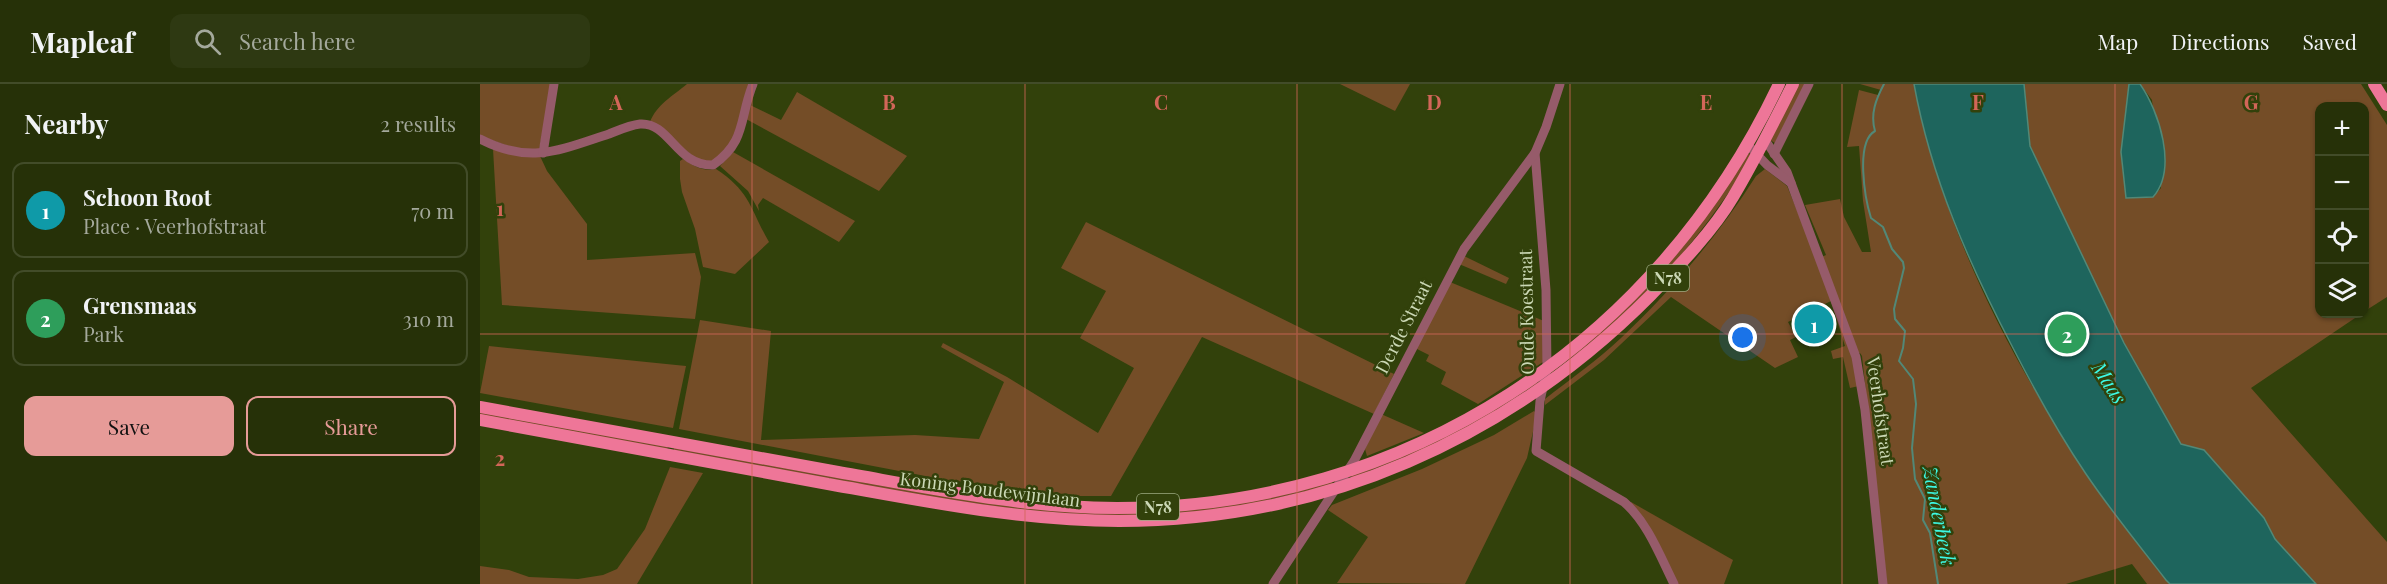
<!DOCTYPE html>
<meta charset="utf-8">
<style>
body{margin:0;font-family:"Playfair Display",serif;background:#2e3912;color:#f1f3f6}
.controls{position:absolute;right:18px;top:18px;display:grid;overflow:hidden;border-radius:12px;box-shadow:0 2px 4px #0004}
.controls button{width:54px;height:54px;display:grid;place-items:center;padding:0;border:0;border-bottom:2px solid #424c29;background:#263108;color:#f1f3f6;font:30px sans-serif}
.you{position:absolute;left:1263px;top:254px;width:21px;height:21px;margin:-15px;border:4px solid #fff;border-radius:50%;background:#1a73e8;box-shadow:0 0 0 9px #1a73e833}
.badge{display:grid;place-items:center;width:39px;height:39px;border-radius:50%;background:#e69b98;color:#fff;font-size:20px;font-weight:700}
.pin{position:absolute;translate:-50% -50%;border:3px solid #fff;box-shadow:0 2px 6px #0006}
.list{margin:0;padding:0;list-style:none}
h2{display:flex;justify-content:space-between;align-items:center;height:78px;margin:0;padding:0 24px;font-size:26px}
h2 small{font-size:20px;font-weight:400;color:#a4a99c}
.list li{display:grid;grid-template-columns:39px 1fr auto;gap:18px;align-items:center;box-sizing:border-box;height:96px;margin:0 12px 12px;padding:0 12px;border:2px solid #424c29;border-radius:12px}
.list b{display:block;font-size:22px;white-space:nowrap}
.list p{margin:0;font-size:20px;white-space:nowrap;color:#a4a99c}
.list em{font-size:20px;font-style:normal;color:#a4a99c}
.actions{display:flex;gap:12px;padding:18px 24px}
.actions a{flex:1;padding:14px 0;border:2px solid #e69b98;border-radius:12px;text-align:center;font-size:21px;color:#e69b98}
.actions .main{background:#e69b98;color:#111}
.icon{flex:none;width:33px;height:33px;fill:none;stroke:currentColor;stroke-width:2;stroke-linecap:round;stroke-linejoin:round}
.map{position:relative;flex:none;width:1907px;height:500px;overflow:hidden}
header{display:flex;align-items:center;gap:36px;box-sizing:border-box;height:84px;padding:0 30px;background:#263108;border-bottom:2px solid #424c29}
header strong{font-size:28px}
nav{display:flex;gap:33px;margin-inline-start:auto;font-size:21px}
.search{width:420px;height:54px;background:#2e3912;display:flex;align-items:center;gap:15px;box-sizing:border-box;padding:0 21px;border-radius:12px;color:#a4a99c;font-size:22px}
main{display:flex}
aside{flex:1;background:#263108}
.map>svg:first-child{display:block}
</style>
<header>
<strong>Mapleaf</strong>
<div class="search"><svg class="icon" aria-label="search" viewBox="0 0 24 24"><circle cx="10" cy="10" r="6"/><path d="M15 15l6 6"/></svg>Search here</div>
<nav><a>Map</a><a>Directions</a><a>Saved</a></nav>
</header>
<main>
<aside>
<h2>Nearby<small>2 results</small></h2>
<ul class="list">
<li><span class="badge" style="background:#0f9aa8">1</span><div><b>Schoon Root</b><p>Place · Veerhofstraat</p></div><em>70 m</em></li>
<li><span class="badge" style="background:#2e9e5b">2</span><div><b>Grensmaas</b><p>Park</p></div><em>310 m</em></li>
</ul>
<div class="actions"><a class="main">Save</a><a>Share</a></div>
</aside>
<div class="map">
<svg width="1907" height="500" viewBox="0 0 1907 500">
<rect width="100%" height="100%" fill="#32410b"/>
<g fill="#744d27">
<polygon points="0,0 72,0 59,66 43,67 0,52"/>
<path d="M207 0H269C263 26 257 78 222 79L170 38C177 20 193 12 207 0Z"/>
<polygon points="860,0 930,0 915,27"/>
<polygon points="1316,0 1326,0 1295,59 1290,56"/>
<path d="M1380 0H1434C1470 185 1573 355 1690 500H1667L1652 480 1586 500H1407L1382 272 1380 269 1372 272 1379 302 1370 304 1363 273 1353 275 1351 267 1365 262 1351 217 1308 238 1316 253 1310 256 1318 273 1295 284 1191 213 1124 276 1065 321V315C1090 295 1118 276 1141 254 1192 206 1238 152 1276 92L1285 85 1307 102 1337 175 1346 171 1325 121 1360 115 1364 133 1382 168H1391L1383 117 1379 62 1367 63 1379 6 1398 11 1401 6Z"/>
<polygon points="1544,0 1649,0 1641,68 1646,114 1673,113 1681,104 1672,16 1660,0 1881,0 1907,41 1907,213 1885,227 1884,22 1840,22 1840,230 1881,230 1771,304 1907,458 1907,500 1836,500 1795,455 1784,434 1705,381 1621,215 1550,61"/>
<polygon points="317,8 427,72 399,107 266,35 270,21 301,36"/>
<polygon points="13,65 45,73 60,72 67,87 107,140 107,176 215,169 221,193 215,235 22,221"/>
<polygon points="253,68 375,137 359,158 283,114 278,121 279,127 268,107 240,82"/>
<path d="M1269 69 1272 73C1237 129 1197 180 1150 227 1127 250 1097 269 1071 289V287L1119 248 1168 201 1214 148Z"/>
<path d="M203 75C213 82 224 88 236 85 271 108 270 125 289 158L255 190 223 183 215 145 202 108 200 95V77Z"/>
<polygon points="606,138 914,290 894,330 722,253 631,412 600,412 461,395 199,345 220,236 291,247 281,356 435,351 499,355 524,298 461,263 463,259 527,293 618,349 654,284 600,254 626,207 581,184"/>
<polygon points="984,172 1029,194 1026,200 979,180"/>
<polygon points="970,198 1064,237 1063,278 998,320 961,300 966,288 946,277 949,271 935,264"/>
<polygon points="9,262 206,282 193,344 0,309"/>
<polygon points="1054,298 1058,299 971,355 871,394 872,390"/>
<polygon points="0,326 188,361 187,367 0,333"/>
<polygon points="1054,327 1057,330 1047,374 985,500 857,499 888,453 848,426 852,421 942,385 1014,351"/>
<polygon points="901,330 944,349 887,372 885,365"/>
<polygon points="194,364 640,428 852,397 853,401 740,427 638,433 511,424 194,368"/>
<polygon points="190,383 223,389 157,500 0,500 0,482 29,486 49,493 98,495 123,491 137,485 165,445"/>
<polygon points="1151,418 1253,476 1244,500 1195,500 1149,420"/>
</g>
<g fill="#1e655d" stroke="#528877" stroke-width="1.5">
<path d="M1434 0H1544L1550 62 1644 259 1701 360 1724 366 1784 434 1795 455 1836 500H1690L1686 496C1659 461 1631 427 1606 390 1579 350 1555 307 1533 264 1489 180 1451 94 1434 0Z"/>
<path d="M1649 0H1660C1679 27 1698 85 1673 113L1646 114 1641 68Z"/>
</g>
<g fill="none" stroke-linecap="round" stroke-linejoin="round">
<path stroke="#528877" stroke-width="2" d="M1404 0C1396 15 1390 30 1395 47 1375 58 1385 115 1391 134L1403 143 1412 165 1423 178 1424 184 1414 225 1415 235 1425 247 1423 264 1419 277 1433 295 1436 320 1432 364 1435 395 1445 415 1443 436 1450 449 1458 500"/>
<g stroke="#965b6a" stroke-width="9">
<path d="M0 55C50 81 80 66 129 50 139 46 150 41 160 40 190 38 196 82 233 81 267 57 259 34 273 0"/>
<polyline points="1285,56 1307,88 1376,273 1385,326 1403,500"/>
<polyline points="1268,61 1287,81 1311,99"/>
<polyline points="63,69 74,0"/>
<path d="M1055 69 1066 206 1067 285 1060 317 1056 367 1144 418C1168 439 1180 472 1194 500"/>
<polyline points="1294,70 1329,0"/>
<polyline points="793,500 874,377 984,165 1055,69 1066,43 1080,0"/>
</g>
<g stroke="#ee7698" stroke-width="12">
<polyline points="1894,0 1907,21"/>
<path d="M0 323C119 345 239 366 358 388 450 404 543 424 637 424 926 424 1176 260 1299 0"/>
<path d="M0 336C116 358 232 379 348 400 444 417 541 437 639 437 843 437 1028 355 1171 211 1199 182 1233 147 1253 113 1275 76 1294 38 1313 0"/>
</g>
</g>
<path fill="none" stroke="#d26659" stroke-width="1.5" stroke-opacity="0.55" d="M272 0V500M545 0V500M817 0V500M1090 0V500M1362 0V500M1635 0V500M0 250H1907"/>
<g text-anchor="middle" stroke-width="5" stroke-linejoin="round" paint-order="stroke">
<g fill="#32410b" stroke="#9dab82" stroke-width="1.5">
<rect x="1167" y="181" width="42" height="26" rx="4.5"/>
<rect x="657" y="410" width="42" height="26" rx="4.5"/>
</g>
<g font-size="16" font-weight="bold" fill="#cbd8b5">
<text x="1188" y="200">N78</text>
<text x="678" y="429">N78</text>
</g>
<g font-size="18" fill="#cbd8b5" stroke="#32410b">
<text transform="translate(1047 228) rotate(-91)" y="6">Oude Koestraat</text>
<text transform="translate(924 243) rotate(-63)" y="6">Derde Straat</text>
<text transform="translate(1400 327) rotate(82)" y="6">Veerhofstraat</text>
<text transform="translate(510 406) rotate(7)" y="6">Koning Boudewijnlaan</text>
</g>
<g font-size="20" font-style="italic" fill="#3cfae5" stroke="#32410b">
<text transform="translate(1629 299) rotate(57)" y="7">Maas</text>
<text transform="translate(1459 432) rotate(79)" y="7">Zanderbeek</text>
</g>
</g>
<g font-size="20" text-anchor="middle" font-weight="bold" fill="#d26659" stroke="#32410b" stroke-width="5" stroke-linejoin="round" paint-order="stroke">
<text x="136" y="26">A</text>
<text x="409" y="26">B</text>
<text x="681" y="26">C</text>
<text x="954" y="26">D</text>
<text x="1226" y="26">E</text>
<text x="1498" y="26">F</text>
<text x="1771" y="26">G</text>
<text x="20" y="132">1</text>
<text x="20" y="382">2</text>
</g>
</svg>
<div class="controls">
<button>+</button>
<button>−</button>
<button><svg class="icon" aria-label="locate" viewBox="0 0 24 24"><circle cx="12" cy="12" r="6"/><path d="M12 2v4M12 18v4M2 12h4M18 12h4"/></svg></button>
<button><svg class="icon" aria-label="layers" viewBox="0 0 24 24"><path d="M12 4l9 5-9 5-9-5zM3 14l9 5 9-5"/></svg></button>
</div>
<div class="you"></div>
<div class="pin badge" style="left:1334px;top:240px;background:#0f9aa8">1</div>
<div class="pin badge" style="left:1587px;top:250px;background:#2e9e5b">2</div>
</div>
</main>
